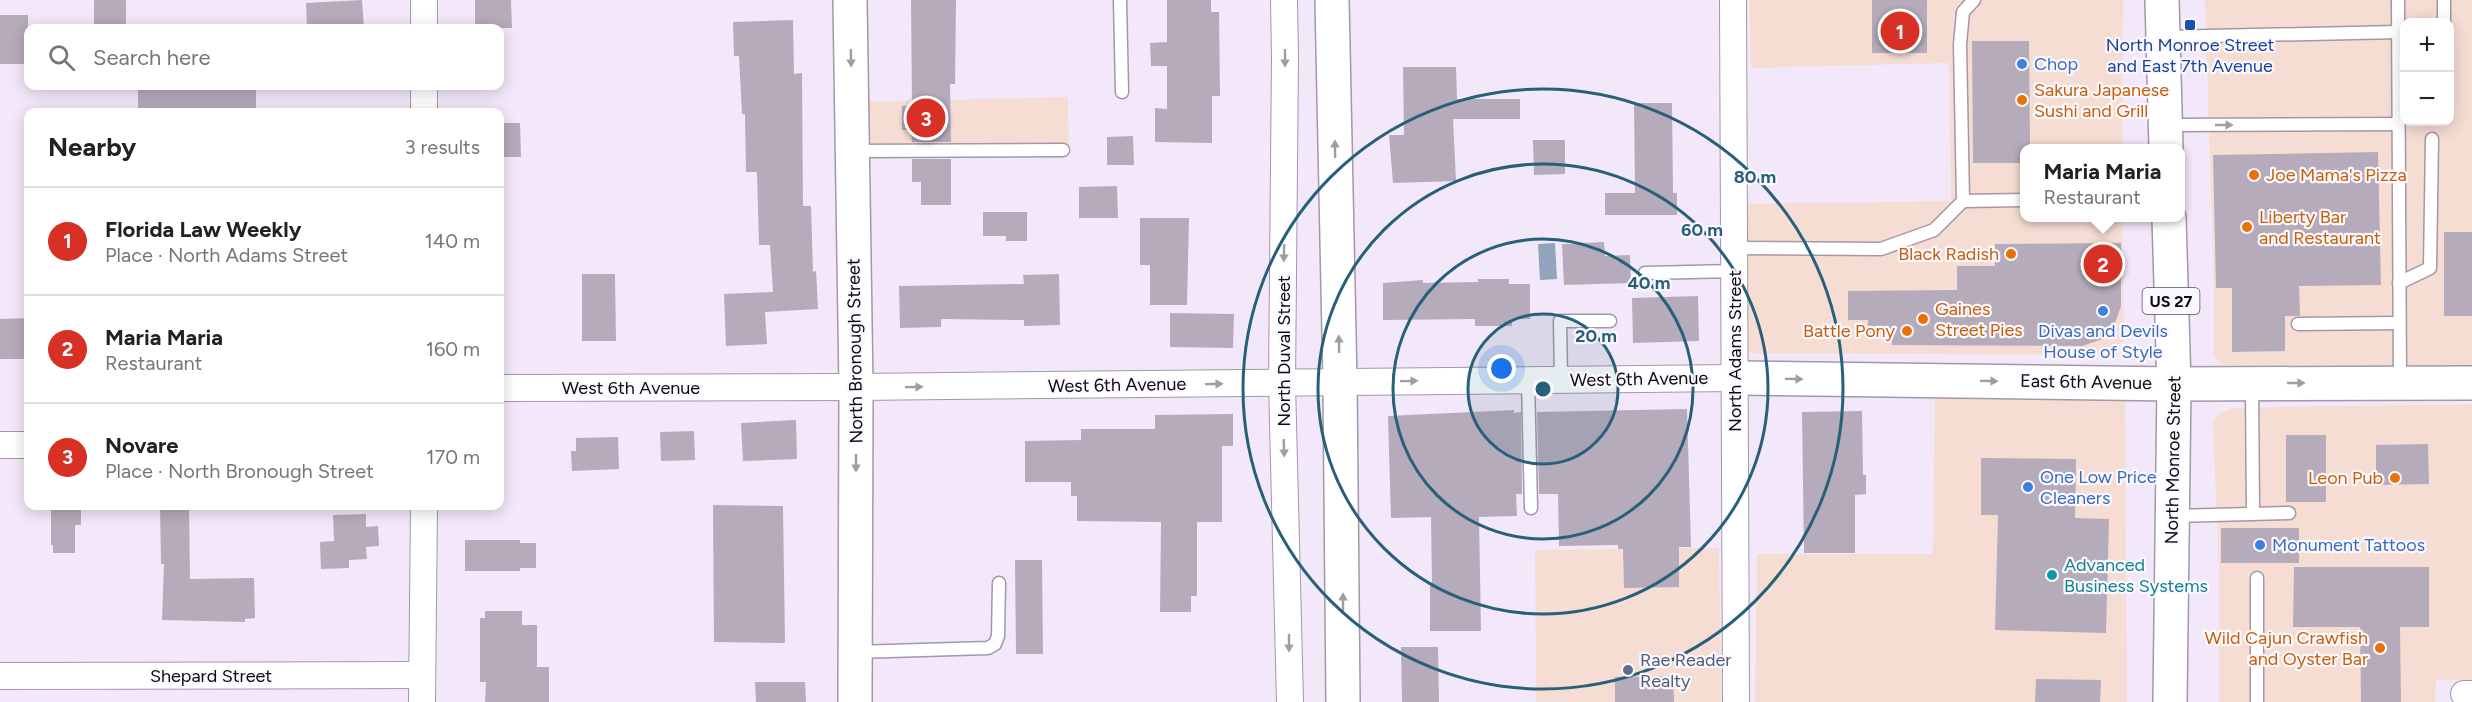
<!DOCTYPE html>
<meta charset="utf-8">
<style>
body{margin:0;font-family:Figtree,sans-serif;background:#f6f6f6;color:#222}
.controls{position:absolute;right:18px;top:18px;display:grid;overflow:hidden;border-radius:12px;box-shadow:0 3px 15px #0003}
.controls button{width:54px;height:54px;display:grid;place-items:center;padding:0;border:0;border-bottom:2px solid #e0e0e0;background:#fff;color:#222;font:30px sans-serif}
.you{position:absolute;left:1502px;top:369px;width:21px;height:21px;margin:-15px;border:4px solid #fff;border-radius:50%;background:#1a73e8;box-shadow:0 0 0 9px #1a73e833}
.badge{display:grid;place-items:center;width:39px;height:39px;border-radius:50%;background:#d93025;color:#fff;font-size:20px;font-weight:700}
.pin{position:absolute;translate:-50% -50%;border:3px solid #fff;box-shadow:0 2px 6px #0006}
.popup{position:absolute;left:2020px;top:144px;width:165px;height:78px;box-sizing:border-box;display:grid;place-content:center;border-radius:12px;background:#fff;filter:drop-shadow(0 2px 4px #0005);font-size:20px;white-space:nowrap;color:#767676}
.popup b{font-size:22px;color:#222}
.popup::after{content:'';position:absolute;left:50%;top:100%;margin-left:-12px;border:12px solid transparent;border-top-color:#fff}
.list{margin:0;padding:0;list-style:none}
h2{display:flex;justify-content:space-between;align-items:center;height:78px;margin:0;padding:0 24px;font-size:26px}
h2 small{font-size:20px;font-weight:400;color:#767676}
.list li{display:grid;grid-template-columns:39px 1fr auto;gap:18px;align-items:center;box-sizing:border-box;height:108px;padding:0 24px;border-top:2px solid #e0e0e0}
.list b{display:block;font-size:22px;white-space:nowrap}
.list p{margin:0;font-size:20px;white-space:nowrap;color:#767676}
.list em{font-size:20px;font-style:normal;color:#767676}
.icon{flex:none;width:33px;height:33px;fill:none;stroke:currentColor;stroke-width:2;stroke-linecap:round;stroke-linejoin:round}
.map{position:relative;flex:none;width:2472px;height:702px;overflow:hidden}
.search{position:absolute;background:#fff;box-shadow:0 3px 15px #0003;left:24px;top:24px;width:480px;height:66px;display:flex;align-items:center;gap:15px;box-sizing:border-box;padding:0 21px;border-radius:12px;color:#767676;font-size:22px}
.panel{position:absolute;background:#fff;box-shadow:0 3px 15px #0003;left:24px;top:108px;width:480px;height:402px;border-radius:12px}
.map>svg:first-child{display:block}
</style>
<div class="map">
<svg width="2472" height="702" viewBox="0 0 2472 702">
<rect width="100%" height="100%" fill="#f3e8f9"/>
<g fill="#f5ddd3" fill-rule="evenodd">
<polygon points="1749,0 2123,0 2122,148 2025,148 2025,218 2122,218 2124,341 2101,355 1749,353 1746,204 1951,201 1949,63 1751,68"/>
<path d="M2205 0H2472V366L2223 365 2217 360 2214 355V288ZM2404 22H2450V122H2404Z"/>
<polygon points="1068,97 1069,154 866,159 865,102"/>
<polygon points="1935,394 2125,396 2127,702 1755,702 1757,554 1933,554"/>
<polygon points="2472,404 2472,680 2436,680 2435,702 2219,702 2219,567 2213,425 2216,417 2222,412 2233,408"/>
<polygon points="1719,548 1721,702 1536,702 1535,550"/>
</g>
<polygon fill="#93a4be" points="1555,243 1557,279 1540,280 1538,244"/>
<g fill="#b5abbb">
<rect x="94" y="0" width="32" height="28"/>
<polygon points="362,0 364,28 307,28 306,3"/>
<polygon points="475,0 511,0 512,28 475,28"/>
<polygon points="911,0 956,0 955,84 950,84 951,142 912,142 911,130 902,130 902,106 912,106"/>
<polygon points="1167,0 1211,0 1211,12 1219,12 1220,96 1212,96 1212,143 1155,142 1155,108 1167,109 1167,66 1151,66 1150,43 1167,42"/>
<rect x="1872" y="0" width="55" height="53"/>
<rect x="0" y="15" width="28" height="49"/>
<polygon points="793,20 794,74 802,73 803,206 811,206 813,272 816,271 818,309 765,312 767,344 726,346 724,294 773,292 770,245 759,245 757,172 746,172 745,114 742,114 739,56 734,56 733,22"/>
<polygon points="1972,41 2029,41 2030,148 2025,148 2025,163 1973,163"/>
<polygon points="1403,67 1456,67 1457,99 1520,99 1520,119 1453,119 1456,181 1393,183 1389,135 1404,135"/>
<polygon points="256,86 256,112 138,112 138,87"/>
<polygon points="1634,103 1672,103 1673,193 1677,193 1677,215 1605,215 1605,193 1635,193"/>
<polygon points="500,123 520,123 521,157 500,157"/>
<polygon points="1133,136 1134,165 1107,165 1107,137"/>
<polygon points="1533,140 1565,140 1565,174 1534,175"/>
<polygon points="2378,152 2381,285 2299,286 2300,316 2285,316 2285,351 2232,352 2232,288 2216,288 2213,155"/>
<polygon points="912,159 951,159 951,205 921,205 921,182 912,182"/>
<polygon points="1117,186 1118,218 1079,218 1079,187"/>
<polygon points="983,212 1027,212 1027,241 1006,241 1006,236 983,236"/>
<polygon points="1140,218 1189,218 1187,305 1150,305 1150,265 1140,265"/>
<rect x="2444" y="232" width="28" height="84"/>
<polygon points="1604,242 1605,256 1630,255 1631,283 1564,285 1562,244"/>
<polygon points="2121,243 2121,306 2115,323 2103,339 2082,346 1892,345 1892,333 1868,334 1868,320 1848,320 1848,291 1957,290 1957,266 1995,266 1995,244"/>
<polygon points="582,274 615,274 616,341 582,341"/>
<polygon points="1059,274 1060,325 1024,326 1024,320 941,319 941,327 900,328 899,286 1024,284 1023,275"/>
<polygon points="1478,279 1509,279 1509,284 1530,284 1530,319 1512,319 1512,326 1475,326 1475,319 1383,320 1383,283 1423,280 1423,283 1478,282"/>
<polygon points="1698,296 1699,341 1633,343 1632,298"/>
<polygon points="1170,313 1234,314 1233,348 1170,347"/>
<polygon points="28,318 28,359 0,359 0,319"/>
<polygon points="1687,409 1691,547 1679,547 1679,587 1624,588 1623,549 1618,549 1618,545 1559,546 1558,494 1539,494 1537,412"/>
<polygon points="1514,410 1514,413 1521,412 1522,494 1516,494 1517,516 1479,517 1481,631 1430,631 1430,586 1432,586 1431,517 1391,518 1388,416"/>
<polygon points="1862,411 1863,475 1866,475 1866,494 1855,495 1855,553 1804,553 1802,412"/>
<polygon points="1233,414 1233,446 1222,446 1222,522 1197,522 1197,596 1191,596 1191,612 1160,612 1161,522 1077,521 1077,496 1071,496 1071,482 1025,482 1025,441 1081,440 1081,429 1155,429 1155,415"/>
<polygon points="796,420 797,459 743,461 741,423"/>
<polygon points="694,431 695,460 661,461 660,432"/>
<rect x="2286" y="435" width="40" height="67"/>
<polygon points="618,437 619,469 572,471 571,451 576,451 576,438"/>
<polygon points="2428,444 2429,484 2376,485 2376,445"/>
<polygon points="1981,458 2076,459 2075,518 2109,519 2106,633 1995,630 1998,515 1981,515"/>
<polygon points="713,505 783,506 785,643 714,642"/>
<polygon points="51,506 81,506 81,525 75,525 75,553 53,553 53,545 51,545"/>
<polygon points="163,506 189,506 190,579 254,578 255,618 245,619 245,622 162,620 164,564 161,564 160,508 163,508"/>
<polygon points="366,514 366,527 378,526 379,546 366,547 367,559 349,560 349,568 321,569 320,542 334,541 333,515"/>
<rect x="2221" y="528" width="78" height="35"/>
<polygon points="465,540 520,540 520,543 536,543 536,568 520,568 520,571 465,571"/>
<polygon points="1015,560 1042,560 1043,654 1016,654"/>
<polygon points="2294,567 2429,567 2429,627 2400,627 2401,702 2361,702 2360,627 2293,627"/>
<polygon points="485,611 522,611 522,625 537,625 537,667 549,667 549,702 485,702 486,682 480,682 480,618 485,618"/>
<polygon points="1401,647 1438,647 1439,702 1402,702"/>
<polygon points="1673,676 1674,702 1615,702 1615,677"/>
<polygon points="2036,679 2101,680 2100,702 2035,702"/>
<polygon points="755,682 805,682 806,702 756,702"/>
</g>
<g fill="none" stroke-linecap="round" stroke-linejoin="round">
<defs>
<g id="lane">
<polyline points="1120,0 1122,92"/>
<polyline points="1974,0 1963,12 1960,44 1963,201 2025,200"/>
<polyline points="2398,0 2400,383"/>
<polyline points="2444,0 2444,22"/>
<polyline points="2164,37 2398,32"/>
<polyline points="2167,125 2398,124"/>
<polyline points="854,151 1063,150"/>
<polyline points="1735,248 1881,249 1934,230 1963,201"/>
<polyline points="1645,273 1735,271"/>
<polyline points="2399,283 2430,268 2432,139"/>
<polyline points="2298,324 2399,323"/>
<polyline points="1528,380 1531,508"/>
<polyline points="1561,380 1560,321 1610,321"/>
<polyline points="2252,386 2253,514"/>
<polyline points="2174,516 2289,513"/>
<polyline points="856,652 988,648 995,644 998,636 999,583"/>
<polyline points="2257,702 2257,578"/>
</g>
<g id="street">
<polyline points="424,0 424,28"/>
<polyline points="1284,0 1285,56 1282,383 1290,702"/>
<polyline points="1733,0 1736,702"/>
<polyline points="424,86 424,112"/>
<polyline points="500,388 856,387 1735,378"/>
<polyline points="0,445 28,445"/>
<polyline points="0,676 422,675"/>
<polyline points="2464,694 2472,694"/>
<polyline points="422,702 424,506"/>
</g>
<g id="secondary">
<polyline points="850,0 856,387 855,702"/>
<polyline points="1332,0 1340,382 1343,702"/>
<polyline points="1735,378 2174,384 2472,383"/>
</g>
<g id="primary">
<polyline points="2162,0 2166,148"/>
<polyline points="2169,218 2174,384 2170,702"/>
</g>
</defs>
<use href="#lane" stroke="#a298a8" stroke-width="15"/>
<use href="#street" stroke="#a298a8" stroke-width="28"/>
<use href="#secondary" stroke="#a298a8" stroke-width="36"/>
<use href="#primary" stroke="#a298a8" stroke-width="36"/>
<use href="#lane" stroke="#fff" stroke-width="12"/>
<use href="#street" stroke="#fff" stroke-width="26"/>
<use href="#secondary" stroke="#fff" stroke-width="33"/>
<use href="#primary" stroke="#fff" stroke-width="33"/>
</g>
<defs><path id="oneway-solid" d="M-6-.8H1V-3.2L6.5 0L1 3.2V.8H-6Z" transform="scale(1.5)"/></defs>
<g fill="#9e9d9f">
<use href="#oneway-solid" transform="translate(851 58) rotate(89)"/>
<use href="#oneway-solid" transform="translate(1285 58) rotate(90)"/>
<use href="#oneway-solid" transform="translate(2224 125)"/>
<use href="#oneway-solid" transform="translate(1335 149) rotate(-91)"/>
<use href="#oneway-solid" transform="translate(1284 253) rotate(91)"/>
<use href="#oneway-solid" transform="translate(1339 344) rotate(-91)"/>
<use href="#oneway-solid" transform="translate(1794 379) rotate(1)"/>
<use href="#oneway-solid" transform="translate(1409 381) rotate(-1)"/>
<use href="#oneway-solid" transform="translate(1989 381) rotate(1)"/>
<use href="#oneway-solid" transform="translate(2296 383)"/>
<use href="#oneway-solid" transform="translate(1214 384) rotate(-1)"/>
<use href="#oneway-solid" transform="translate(914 387) rotate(-1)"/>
<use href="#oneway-solid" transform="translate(1284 448) rotate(88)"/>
<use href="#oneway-solid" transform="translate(856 463) rotate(90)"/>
<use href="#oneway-solid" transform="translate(1343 602) rotate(-90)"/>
<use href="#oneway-solid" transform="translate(1289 643) rotate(90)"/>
</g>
<circle cx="1543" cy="389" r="75" fill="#266079" fill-opacity=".12"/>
<g fill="none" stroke="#266079" stroke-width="3">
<circle cx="1543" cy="389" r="75"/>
<circle cx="1543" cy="389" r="150"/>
<circle cx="1543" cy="389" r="225"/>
<circle cx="1543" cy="389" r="300"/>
</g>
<rect fill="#1a4fb4" stroke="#fcf8ff" stroke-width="2" x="2184" y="19" width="12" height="12" rx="3"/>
<g fill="#3f7fe0" stroke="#fcf8ff" stroke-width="2">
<circle cx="2022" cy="64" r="6"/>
<circle cx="2103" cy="311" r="6"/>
<circle cx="2028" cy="487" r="6"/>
<circle cx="2260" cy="545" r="6"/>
</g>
<g fill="#e8710a" stroke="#fcf8ff" stroke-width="2">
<circle cx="2022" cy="100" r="6"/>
<circle cx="2254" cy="175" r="6"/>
<circle cx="2247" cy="227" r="6"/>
<circle cx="2011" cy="254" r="6"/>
<circle cx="1923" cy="319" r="6"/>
<circle cx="1907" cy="331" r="6"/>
<circle cx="2395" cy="478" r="6"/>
<circle cx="2380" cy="648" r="6"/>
</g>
<circle fill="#0f9aa8" stroke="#fcf8ff" stroke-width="2" cx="2052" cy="575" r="6"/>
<circle fill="#5c6f8a" stroke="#fcf8ff" stroke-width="2" cx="1628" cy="670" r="6"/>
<g text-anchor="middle" stroke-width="4.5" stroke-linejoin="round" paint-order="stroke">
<rect fill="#fcf8ff" stroke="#555157" stroke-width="1.5" x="2142.5" y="288" width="57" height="26" rx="4.5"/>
<g font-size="16" font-weight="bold" fill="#0d0a0f">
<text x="2171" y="307">US 27</text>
</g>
<g font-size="18" fill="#164399" stroke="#fcf8ff">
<text x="2190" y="51">North Monroe Street<tspan x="2190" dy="21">and East 7th Avenue</tspan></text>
</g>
<g font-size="18" fill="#366cbe" stroke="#fcf8ff" text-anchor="start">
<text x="2034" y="70">Chop</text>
<text x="2103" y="337" text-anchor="middle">Divas and Devils<tspan x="2103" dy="21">House of Style</tspan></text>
<text x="2040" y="483">One Low Price<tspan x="2040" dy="21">Cleaners</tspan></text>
<text x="2272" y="551">Monument Tattoos</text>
</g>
<g font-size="18" fill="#c56008" stroke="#fcf8ff" text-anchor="start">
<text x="2034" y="96">Sakura Japanese<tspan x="2034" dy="21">Sushi and Grill</tspan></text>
<text x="2266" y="181">Joe Mama's Pizza</text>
<text x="2259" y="223">Liberty Bar<tspan x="2259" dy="21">and Restaurant</tspan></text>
<text x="1999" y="260" text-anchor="end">Black Radish</text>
<text x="1935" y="315">Gaines<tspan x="1935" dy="21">Street Pies</tspan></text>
<text x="1895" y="337" text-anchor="end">Battle Pony</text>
<text x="2383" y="484" text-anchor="end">Leon Pub</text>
<text x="2368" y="644" text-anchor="end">Wild Cajun Crawfish<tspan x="2368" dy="21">and Oyster Bar</tspan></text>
</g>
<g font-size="18" fill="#0d0a0f" stroke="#fcf8ff">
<text transform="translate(855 351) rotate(-91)" y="6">North Bronough Street</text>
<text transform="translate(1284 351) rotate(-90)" y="6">North Duval Street</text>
<text transform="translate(1735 351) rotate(-90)" y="6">North Adams Street</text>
<text transform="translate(1639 379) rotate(-1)" y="6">West 6th Avenue</text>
<text transform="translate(2086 382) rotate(1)" y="6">East 6th Avenue</text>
<text transform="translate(1117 385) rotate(-1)" y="6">West 6th Avenue</text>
<text x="631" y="394">West 6th Avenue</text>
<text transform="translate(2173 460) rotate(-89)" y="6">North Monroe Street</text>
<text x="211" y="682">Shepard Street</text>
</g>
<g font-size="18" fill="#0d838f" stroke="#fcf8ff" text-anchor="start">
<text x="2064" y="571">Advanced<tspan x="2064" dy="21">Business Systems</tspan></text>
</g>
<g font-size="18" fill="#4e5e75" stroke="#fcf8ff" text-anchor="start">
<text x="1640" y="666">Rae Reader<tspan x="1640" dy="21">Realty</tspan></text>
</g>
</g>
<circle cx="1543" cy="389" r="9" fill="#266079" stroke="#fcf8ff" stroke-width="3"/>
<g font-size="18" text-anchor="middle" font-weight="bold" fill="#266079" stroke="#fcf8ff" stroke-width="4.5" stroke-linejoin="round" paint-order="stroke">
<text x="1755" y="183">80 m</text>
<text x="1702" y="236">60 m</text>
<text x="1649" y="289">40 m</text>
<text x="1596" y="342">20 m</text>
</g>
</svg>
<div class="controls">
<button>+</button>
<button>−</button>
</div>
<div class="you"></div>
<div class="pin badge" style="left:1900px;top:31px">1</div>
<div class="pin badge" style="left:2103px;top:264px">2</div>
<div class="popup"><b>Maria Maria</b>Restaurant</div>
<div class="pin badge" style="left:926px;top:118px">3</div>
<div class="search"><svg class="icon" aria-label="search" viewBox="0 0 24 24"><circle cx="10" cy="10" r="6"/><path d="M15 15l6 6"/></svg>Search here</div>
<section class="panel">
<h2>Nearby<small>3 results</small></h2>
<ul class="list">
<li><span class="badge">1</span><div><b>Florida Law Weekly</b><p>Place · North Adams Street</p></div><em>140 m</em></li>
<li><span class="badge">2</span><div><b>Maria Maria</b><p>Restaurant</p></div><em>160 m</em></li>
<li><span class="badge">3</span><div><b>Novare</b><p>Place · North Bronough Street</p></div><em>170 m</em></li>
</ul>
</section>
</div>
